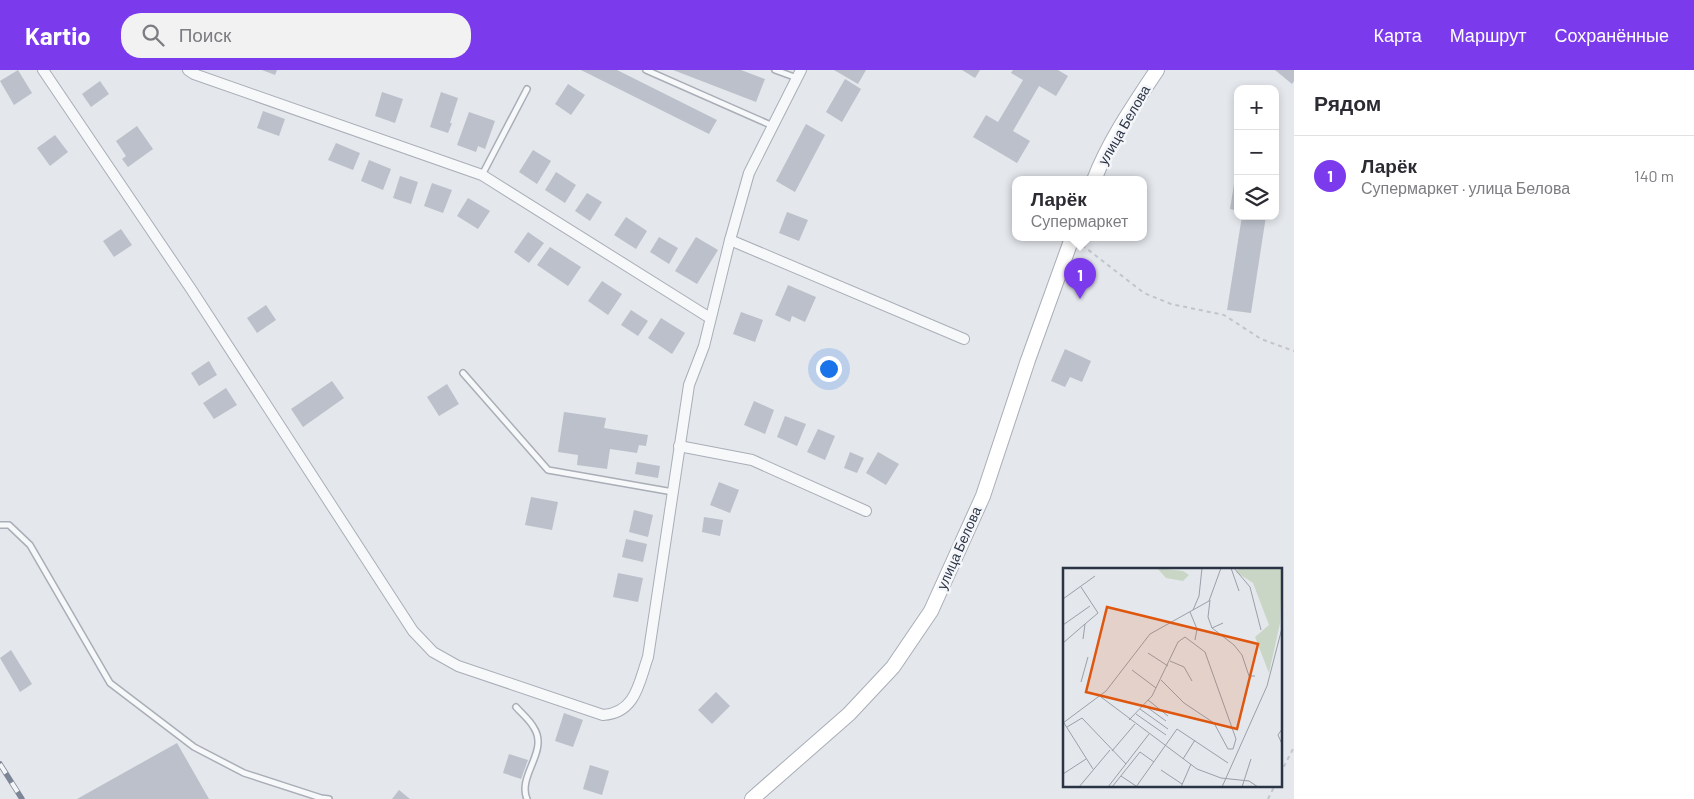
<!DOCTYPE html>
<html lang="ru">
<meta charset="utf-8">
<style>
body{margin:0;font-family:Barlow,sans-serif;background:#f2f2f3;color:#2b2b33}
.controls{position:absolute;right:15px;top:15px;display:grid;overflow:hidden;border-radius:10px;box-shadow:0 2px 8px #0003}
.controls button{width:45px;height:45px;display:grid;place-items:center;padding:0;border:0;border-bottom:1px solid #e1e1e2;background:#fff;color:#2b2b33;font:25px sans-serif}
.you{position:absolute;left:828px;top:298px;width:18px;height:18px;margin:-12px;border:4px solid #fff;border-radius:50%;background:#1a73e8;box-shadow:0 0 0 8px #1a73e833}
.badge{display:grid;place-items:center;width:32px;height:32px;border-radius:50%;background:#7c3aed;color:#fff;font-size:16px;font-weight:700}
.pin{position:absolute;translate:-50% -41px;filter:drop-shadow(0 1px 2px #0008)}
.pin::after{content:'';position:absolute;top:26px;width:18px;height:15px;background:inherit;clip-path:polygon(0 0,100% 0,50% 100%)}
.popup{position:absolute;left:1012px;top:106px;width:135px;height:65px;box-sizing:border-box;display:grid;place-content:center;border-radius:10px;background:#fff;filter:drop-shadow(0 1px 4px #0005);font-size:16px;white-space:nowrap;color:#7c7c81}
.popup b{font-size:19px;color:#2b2b33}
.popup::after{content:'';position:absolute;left:50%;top:100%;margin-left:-10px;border:10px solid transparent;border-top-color:#fff}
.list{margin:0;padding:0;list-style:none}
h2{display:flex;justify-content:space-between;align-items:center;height:65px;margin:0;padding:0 20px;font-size:21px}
h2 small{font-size:16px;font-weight:400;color:#7c7c81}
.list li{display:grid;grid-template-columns:32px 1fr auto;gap:15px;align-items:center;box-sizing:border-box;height:80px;padding:0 20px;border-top:1px solid #e1e1e2}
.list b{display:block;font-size:19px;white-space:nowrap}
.list p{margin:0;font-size:16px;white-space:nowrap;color:#7c7c81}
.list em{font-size:16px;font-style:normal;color:#7c7c81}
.icon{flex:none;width:28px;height:28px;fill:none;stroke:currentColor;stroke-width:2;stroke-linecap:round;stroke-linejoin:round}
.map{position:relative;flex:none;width:1294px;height:729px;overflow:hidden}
header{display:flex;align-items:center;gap:30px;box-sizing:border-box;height:70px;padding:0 25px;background:#7c3aed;color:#fff}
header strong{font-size:24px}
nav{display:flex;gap:28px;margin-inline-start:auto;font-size:18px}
.search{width:350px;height:45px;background:#f2f2f3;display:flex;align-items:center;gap:12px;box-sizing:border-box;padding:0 18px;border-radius:20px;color:#7c7c81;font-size:19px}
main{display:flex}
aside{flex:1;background:#fff}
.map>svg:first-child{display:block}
</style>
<header>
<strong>Kartio</strong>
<div class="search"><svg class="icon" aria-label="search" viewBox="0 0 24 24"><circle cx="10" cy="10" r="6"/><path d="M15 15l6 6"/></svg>Поиск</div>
<nav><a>Карта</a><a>Маршрут</a><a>Сохранённые</a></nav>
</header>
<main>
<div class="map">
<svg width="1294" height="729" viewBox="0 0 1294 729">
<rect width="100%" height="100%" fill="#e4e7ec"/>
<g fill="#bbc0ca">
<polygon points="18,0 32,23 14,35 0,11"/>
<polygon points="262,0 277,0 275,5"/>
<polygon points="581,0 617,0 717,50 709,64"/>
<polygon points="673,0 741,0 765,9 756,32"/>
<polygon points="834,0 866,0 858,14"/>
<polygon points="962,0 980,0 975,8"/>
<polygon points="1013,0 1058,0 1068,6 1056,26 1039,16 1013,61 1030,71 1017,93 973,67 986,45 998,52 1023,10 1011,3"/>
<polygon points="1275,0 1294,0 1294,11 1292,14"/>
<polygon points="845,9 861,19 842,52 826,42"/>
<polygon points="100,11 109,24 91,37 82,24"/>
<polygon points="568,14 585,25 571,45 555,34"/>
<polygon points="382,22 403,29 395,53 375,46"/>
<polygon points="441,22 458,28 450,53 452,53 448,63 430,57"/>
<polygon points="263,41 285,49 279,66 257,58"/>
<polygon points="469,42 495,51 485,79 478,76 476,82 457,75"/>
<polygon points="806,54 825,65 795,122 776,111"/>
<polygon points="137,56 153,79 128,97 122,89 126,86 116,71"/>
<polygon points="55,65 68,82 50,96 37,78"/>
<polygon points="336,73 360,83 353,100 328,90"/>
<polygon points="533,80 551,91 537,114 519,102"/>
<polygon points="369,90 391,99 383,120 361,111"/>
<polygon points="1237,96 1238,96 1238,141 1230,139"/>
<polygon points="556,102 576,115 565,133 545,120"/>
<polygon points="400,106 418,112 411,134 393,128"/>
<polygon points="432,113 452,120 443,143 424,136"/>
<polygon points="587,123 602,132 590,151 575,141"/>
<polygon points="468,128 490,141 478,159 457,146"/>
<polygon points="787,142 808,150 799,171 779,163"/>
<polygon points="1242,146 1266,146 1251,243 1227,240"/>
<polygon points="626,147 647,161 636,179 614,165"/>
<polygon points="121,159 132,175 114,187 103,171"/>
<polygon points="528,162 544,173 529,193 514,182"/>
<polygon points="659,167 678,178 669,194 650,182"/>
<polygon points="696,167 718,180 697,214 675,201"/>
<polygon points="550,177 581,197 568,216 537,195"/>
<polygon points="602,211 622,224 608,245 588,231"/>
<polygon points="788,215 816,227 805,252 792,246 790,252 775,245"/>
<polygon points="266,235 276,250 257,263 247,248"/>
<polygon points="631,240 648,251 638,266 621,255"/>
<polygon points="741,242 763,250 755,272 733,264"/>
<polygon points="661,248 685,263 672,284 648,268"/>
<polygon points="1065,279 1091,291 1082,312 1070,307 1065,317 1051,311"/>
<polygon points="209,291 217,305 199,316 191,303"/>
<polygon points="332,311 344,328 303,357 291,339"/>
<polygon points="447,314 459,334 439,346 427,327"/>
<polygon points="226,318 237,335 214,349 203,333"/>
<polygon points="754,331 774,340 765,364 744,355"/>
<polygon points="564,342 606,348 604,358 648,365 646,376 639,375 637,383 610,379 607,399 577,395 578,385 558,382"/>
<polygon points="785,346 806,354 797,376 777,367"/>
<polygon points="818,359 835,366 825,390 807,382"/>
<polygon points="850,382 864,388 857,403 844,398"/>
<polygon points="878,382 899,394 886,415 866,403"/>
<polygon points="637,392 660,396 658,408 635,404"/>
<polygon points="719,412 739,420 730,443 710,435"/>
<polygon points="531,427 558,432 552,460 525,455"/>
<polygon points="634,440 653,445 648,467 629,462"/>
<polygon points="704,447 723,450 720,466 702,462"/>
<polygon points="626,469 647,474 643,492 622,487"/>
<polygon points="618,503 643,508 638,532 613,527"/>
<polygon points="11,580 32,614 20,622 0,588"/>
<polygon points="716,622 730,636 712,654 698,640"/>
<polygon points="564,643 583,650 573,677 555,671"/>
<polygon points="177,673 209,729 77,729"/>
<polygon points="509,684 528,690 521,709 503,703"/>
<polygon points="590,695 609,701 602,725 583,719"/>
<polygon points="399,720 410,729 392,729"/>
</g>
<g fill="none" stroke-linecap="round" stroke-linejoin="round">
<defs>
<g id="service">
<polyline points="646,0 773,56"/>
<polyline points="775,0 797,8"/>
<polyline points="482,105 527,19"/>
<polyline points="463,303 548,400 673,422"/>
<polyline points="0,455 9,455 30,475 110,613 194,677 244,703 321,728 329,729"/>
<path d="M516 637C522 644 530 650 534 658 549 681 517 706 527 729"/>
</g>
<g id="minor">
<path d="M43 0 191 219 413 561 433 582 458 596 603 645C636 643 639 612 648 587L689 315 704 276 730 170 749 103 801 0"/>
<polyline points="188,0 194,4 482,105 710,248"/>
<polyline points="730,170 964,269"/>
<polyline points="679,376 752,390 866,441"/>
</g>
<g id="secondary">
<path d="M1094 110C1109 71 1133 36 1157 0"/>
<polyline points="752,729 849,644 893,597 931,541 983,426 1028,290 1072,168"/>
</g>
</defs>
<use href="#service" stroke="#a9aeb7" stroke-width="8"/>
<use href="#minor" stroke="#a9aeb7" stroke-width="12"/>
<use href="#secondary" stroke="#a9aeb7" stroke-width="16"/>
<g stroke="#c2c5cb" stroke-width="2" stroke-dasharray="4 4" stroke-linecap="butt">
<polyline points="1082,175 1144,223 1171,234 1224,245 1261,269 1294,281"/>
<polyline points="1280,704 1294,677"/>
<polyline points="1268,729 1275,715"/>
</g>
<use href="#service" stroke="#f7f8fa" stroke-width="5"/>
<use href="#minor" stroke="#f7f8fa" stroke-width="10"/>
<use href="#secondary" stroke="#fff" stroke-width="14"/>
<defs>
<polyline id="rail" points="0,694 22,729"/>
</defs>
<use href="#rail" stroke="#7d8696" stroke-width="5.5"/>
<use href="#rail" stroke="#f4f6f9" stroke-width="4" stroke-dasharray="11" stroke-linecap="butt"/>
</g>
<g text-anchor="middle" stroke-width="5" stroke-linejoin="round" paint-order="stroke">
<g font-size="14" fill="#2b3445" stroke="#f4f6f9">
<text transform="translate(1124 55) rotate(-60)" y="5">улица Белова</text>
<text transform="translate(959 478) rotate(-66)" y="5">улица Белова</text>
</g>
</g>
<g transform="translate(1063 498)">
<rect width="219" height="219" fill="#e4e7ec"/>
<path d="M94 0 120 3 126 7 120 13 103 10ZM176 0H219L217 55 206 105 192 69 206 57 190 15 173 4Z" fill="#c9d6c5"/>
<path fill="none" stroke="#9a9fa9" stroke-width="1" d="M168 0 176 23M171 0 187 19 198 62M18 19 35 45 22 56 20 71M0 31 32 8M147 32 145 49 149 60 160 55M130 42 136 28 139 0M127 44 134 61 132 72M0 57 27 38M149 60 171 77 179 87 186 108H192M0 75 22 56M85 85 105 98M107 93 121 99 129 113M69 102 93 120M18 114 25 89M38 129 134 201 158 210 186 213 195 219M85 132 105 148M81 137 103 153M77 141 105 161M73 146 103 167M66 152 89 128 115 74 122 69 142 84 173 171 170 181H165L151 155 121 135 98 112M0 155 43 123 87 66 146 33 158 0M1 155 30 201M4 159 19 150 63 196M219 161 215 167 219 176M49 183 72 156M120 191 132 172M98 202 119 216M0 206 23 191M58 208 73 218M16 219 47 182M45 219 86 166M49 219 77 184 91 194M73 219 114 161 165 195M118 219 128 196M159 219 204 118 219 60M179 219 188 191"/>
<path fill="#df570f" fill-opacity="0.15" stroke="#df570f" stroke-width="2.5" d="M44 39 195 76 174 161 23 124Z"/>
<rect width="219" height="219" fill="none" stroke="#2b3445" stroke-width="2.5"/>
</g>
</svg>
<div class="controls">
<button>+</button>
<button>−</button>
<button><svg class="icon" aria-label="layers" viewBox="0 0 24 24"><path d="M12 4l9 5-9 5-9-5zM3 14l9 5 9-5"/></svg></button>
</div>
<div class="you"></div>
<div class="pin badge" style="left:1080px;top:229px">1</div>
<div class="popup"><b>Ларёк</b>Супермаркет</div>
</div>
<aside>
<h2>Рядом<small></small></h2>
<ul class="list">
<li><span class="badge">1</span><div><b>Ларёк</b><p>Супермаркет · улица Белова</p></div><em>140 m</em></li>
</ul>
</aside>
</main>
